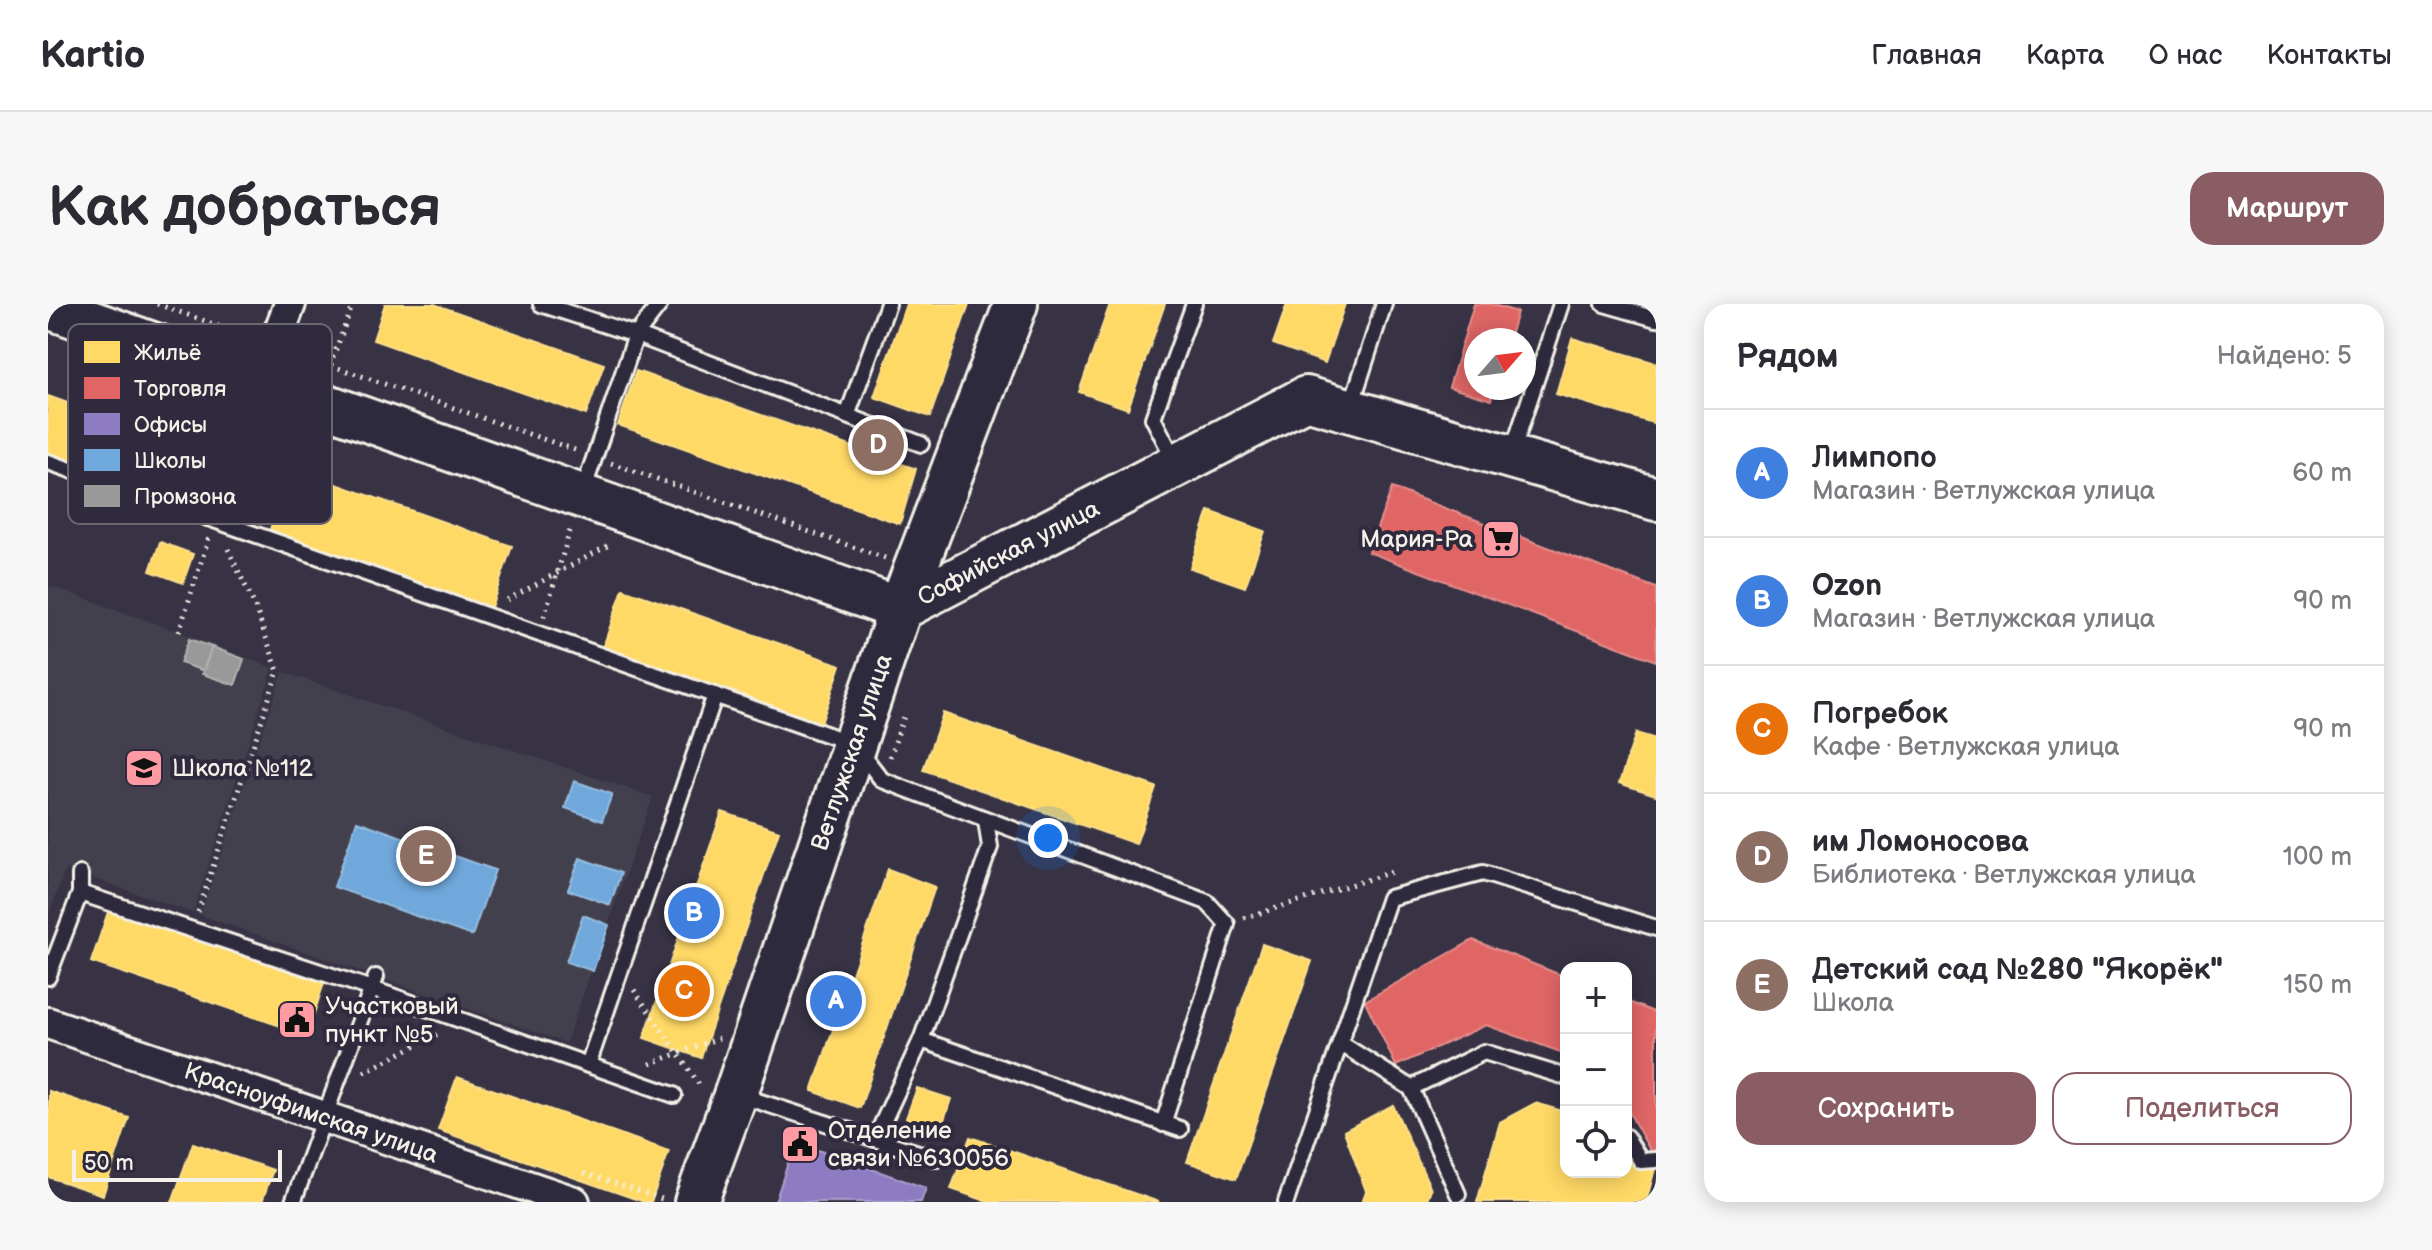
<!DOCTYPE html>
<html lang="ru">
<meta charset="utf-8">
<style>
body{margin:0;font-family:"Balsamiq Sans",sans-serif;background:#f7f7f7;color:#2b2b33}
.controls{position:absolute;right:24px;bottom:24px;display:grid;overflow:hidden;border-radius:16px;box-shadow:0 4px 20px #0003}
.controls button{width:72px;height:72px;display:grid;place-items:center;padding:0;border:0;border-bottom:2px solid #e1e1e2;background:#fff;color:#2b2b33;font:40px sans-serif}
.compass{position:absolute;left:1416px;top:24px;width:72px;height:72px;border-radius:50%;background:#fff;box-shadow:0 4px 20px #0003;rotate:62deg}
.scale{position:absolute;left:24px;bottom:20px;width:210px;box-sizing:border-box;padding-left:8px;border:4px solid #f4f1e8;border-top:0;font-size:22px;line-height:28px;white-space:nowrap;color:#f4f1e8;-webkit-text-stroke:6px #2f2a3d;paint-order:stroke}
.you{position:absolute;left:1000px;top:534px;width:28px;height:28px;margin:-20px;border:6px solid #fff;border-radius:50%;background:#1a73e8;box-shadow:0 0 0 12px #1a73e833}
.badge{display:grid;place-items:center;width:52px;height:52px;border-radius:50%;background:#8a5d65;color:#fff;font-size:26px;font-weight:700}
.pin{position:absolute;translate:-50% -50%;border:4px solid #fff;box-shadow:0 2px 8px #0006}
.list{margin:0;padding:0;list-style:none}
h2{display:flex;justify-content:space-between;align-items:center;height:104px;margin:0;padding:0 32px;font-size:34px}
h2 small{font-size:26px;font-weight:400;color:#7c7c81}
.list li{display:grid;grid-template-columns:52px 1fr auto;gap:24px;align-items:center;box-sizing:border-box;height:128px;padding:0 32px;border-top:2px solid #e1e1e2}
.list b{display:block;font-size:30px;white-space:nowrap}
.list p{margin:0;font-size:26px;white-space:nowrap;color:#7c7c81}
.list em{font-size:26px;font-style:normal;color:#7c7c81}
.actions{display:flex;gap:16px;padding:24px 32px}
.actions a{flex:1;padding:18px 0;border:2px solid #8a5d65;border-radius:24px;text-align:center;font-size:28px;color:#8a5d65}
.actions .main{background:#8a5d65;color:#fff}
.icon{flex:none;width:44px;height:44px;fill:none;stroke:currentColor;stroke-width:2;stroke-linecap:round;stroke-linejoin:round}
.map{position:relative;flex:none;width:1608px;height:898px;overflow:hidden;border-radius:24px}
header{display:flex;align-items:center;gap:48px;box-sizing:border-box;height:112px;padding:0 40px;background:#fff;border-bottom:2px solid #e1e1e2}
header strong{font-size:38px}
nav{display:flex;gap:44px;margin-inline-start:auto;font-size:28px}
.intro{display:flex;align-items:center;justify-content:space-between;box-sizing:border-box;height:192px;padding:0 48px}
h1{margin:0;font-size:56px}
.button{padding:20px 36px;border-radius:24px;background:#8a5d65;color:#fff;font-size:28px;font-weight:700}
main{display:flex;gap:48px;padding:0 48px}
aside{flex:1;background:#fff;border-radius:24px;box-shadow:0 4px 20px #0003}
.map>svg:first-child{display:block}
</style>
<header>
<strong>Kartio</strong>
<nav><a>Главная</a><a>Карта</a><a>О нас</a><a>Контакты</a></nav>
</header>
<div class="intro"><h1>Как добраться</h1><a class="button">Маршрут</a></div>
<main>
<div class="map">
<svg width="1608" height="898" viewBox="0 0 1608 898">
<rect width="100%" height="100%" fill="#373244"/>
<filter id="ink" filterUnits="userSpaceOnUse"><feTurbulence type="fractalNoise" baseFrequency=".0125" numOctaves="2"/><feDisplacementMap in="SourceGraphic" scale="16" xChannelSelector="R" yChannelSelector="G"/><feConvolveMatrix kernelMatrix="1 2 1 2 8 2 1 2 1" color-interpolation-filters="sRGB"/></filter>
<g filter="url(#ink)">
<g fill="#433f4e">
<polygon points="0,281 131,328 225,364 145,609 18,565 0,612"/>
<polygon points="235,368 605,493 518,739 152,611"/>
</g>
<g fill="#ffd966" stroke="#fce08d" stroke-width="2">
<polygon points="337,0 386,0 556,60 538,111 325,36"/>
<polygon points="858,0 921,0 882,113 826,93"/>
<polygon points="1062,0 1117,0 1080,105 1031,88"/>
<polygon points="1239,0 1297,0 1277,59 1225,40"/>
<polygon points="1524,34 1608,59 1608,120 1508,90"/>
<polygon points="588,67 868,165 852,220 570,121"/>
<polygon points="0,92 132,139 109,205 0,166"/>
<polygon points="243,164 464,242 439,315 218,237"/>
<polygon points="1161,207 1217,227 1197,283 1142,264"/>
<polygon points="112,238 145,250 135,279 102,267"/>
<polygon points="575,285 793,361 769,431 551,355"/>
<polygon points="895,409 1108,483 1088,540 875,466"/>
<polygon points="1588,429 1608,435 1608,491 1571,479"/>
<polygon points="674,508 731,527 653,754 596,734"/>
<polygon points="840,565 887,583 812,804 764,787"/>
<polygon points="61,605 276,679 259,731 43,658"/>
<polygon points="1214,640 1264,657 1188,875 1139,858"/>
<polygon points="409,773 621,847 603,898 596,898 390,826"/>
<polygon points="869,784 903,795 893,825 858,814"/>
<polygon points="1,787 81,814 55,891 0,873"/>
<polygon points="1487,799 1518,808 1518,868 1578,868 1578,826 1593,857 1608,861 1598,898 1429,898 1452,818"/>
<polygon points="1345,801 1383,885 1378,898 1314,898 1318,887 1296,827"/>
<polygon points="922,833 955,844 1111,898 941,898 903,885"/>
<polygon points="145,839 225,866 214,898 124,898"/>
</g>
<g fill="#e06666" stroke="#e6908d" stroke-width="2">
<polygon points="1426,0 1443,0 1469,8 1461,36 1428,36 1428,84 1446,84 1443,96 1401,83"/>
<polygon points="1344,184 1608,284 1608,357 1320,248"/>
<polygon points="1425,636 1518,673 1518,750 1438,721 1348,762 1317,697"/>
<polygon points="1578,697 1608,709 1608,845 1603,848 1578,803"/>
</g>
<polygon fill="#8e7cc3" stroke="#ad9fce" stroke-width="2" points="747,838 878,884 873,898 727,898"/>
<g fill="#6fa8dc" stroke="#97bee0" stroke-width="2">
<polygon points="526,477 564,490 554,517 517,504"/>
<polygon points="309,517 447,566 424,632 286,583"/>
<polygon points="532,554 573,569 562,601 520,586"/>
<polygon points="535,611 561,621 545,667 518,658"/>
</g>
<g fill="#999" stroke="#b4b3b1" stroke-width="2">
<polygon points="141,335 164,343 156,367 132,359"/>
<polygon points="164,343 196,355 187,381 154,370"/>
</g>
<g fill="none" stroke-linecap="round" stroke-linejoin="round">
<defs>
<g id="lane">
<polyline points="493,0 588,31 873,140"/>
<polyline points="1556,0 1608,15"/>
<polyline points="1303,102 1336,0"/>
<polyline points="799,112 840,0"/>
<polyline points="1463,152 1513,0"/>
<polyline points="0,158 806,440 834,476 1159,598 1179,620 1115,820"/>
<polyline points="1128,159 1105,114 1146,0"/>
<polyline points="535,187 588,31 612,0"/>
<polyline points="160,214 205,77"/>
<polyline points="32,589 324,685 626,791"/>
<polyline points="0,673 32,589 32,570"/>
<polyline points="873,736 1132,825"/>
<polyline points="1292,739 1363,784 1436,748 1518,773"/>
<polyline points="540,761 667,391"/>
<polyline points="1363,784 1410,890"/>
<polyline points="691,791 889,855"/>
<polyline points="1578,833 1593,857 1608,856"/>
<polyline points="827,835 873,736 942,543 938,516"/>
<polyline points="245,898 328,673"/>
<polyline points="1238,898 1341,594 1435,569 1608,624"/>
</g>
<g id="street">
<polyline points="217,79 226,42 242,0"/>
<path id="s1" d="M0 719 526 898"/>
</g>
<g id="secondary">
<path id="s2" d="M0 3 852 305 1258 94 1608 195"/>
<path id="s3" d="M648 898 688 789 852 305 968 0"/>
</g>
</defs>
<use href="#lane" stroke="#f4f1e8" stroke-width="20"/>
<use href="#street" stroke="#f4f1e8" stroke-width="36"/>
<use href="#secondary" stroke="#f4f1e8" stroke-width="48"/>
<g stroke="#f4f1e8" stroke-width="5" stroke-dasharray="2 6" stroke-linecap="butt">
<polyline points="109,0 202,33"/>
<polyline points="253,51 527,146"/>
<polyline points="282,61 305,0"/>
<polyline points="563,159 837,254"/>
<polyline points="459,296 563,240"/>
<polyline points="496,313 523,223"/>
<polyline points="131,328 161,233"/>
<polyline points="842,453 857,409"/>
<polyline points="150,608 230,367 206,300 178,241"/>
<polyline points="1196,614 1344,568"/>
<polyline points="586,686 653,783"/>
<polyline points="602,760 671,734"/>
<polyline points="316,768 392,729"/>
<polyline points="536,869 617,896"/>
</g>
<use href="#lane" stroke="#2f2a3d" stroke-width="14"/>
<use href="#street" stroke="#2f2a3d" stroke-width="30"/>
<use href="#secondary" stroke="#2f2a3d" stroke-width="42"/>
</g>
</g>
<defs>
<symbol id="supermarket-square" viewBox="-11 -11 22 22"><rect x="-9" y="-9" width="18" height="18" rx="4" fill="#ff9aa2" stroke="#2f2a3d"/><path d="M-6-5.5h2.5l.6 2H6L4.5 2H-2.5L-4.4-4H-6ZM-1.5 3.2a1.3 1.3 0 1 0 .1 0ZM3 3.2a1.3 1.3 0 1 0 .1 0Z" fill="#111"/></symbol>
<symbol id="school-square" viewBox="-11 -11 22 22"><rect x="-9" y="-9" width="18" height="18" rx="4" fill="#ff9aa2" stroke="#2f2a3d"/><path d="M0-5L7-2L0 1L-7-2ZM-4 1L0 2.5L4 1V4Q0 6-4 4Z" fill="#111"/></symbol>
<symbol id="civic-square" viewBox="-11 -11 22 22"><rect x="-9" y="-9" width="18" height="18" rx="4" fill="#ff9aa2" stroke="#2f2a3d"/><path d="M-.6-6.5H3V-4.5H.6V-3L4-1V1h2V6H-6V1h2V-1L-.6-3ZM-1.2 2.5V6h2.4V2.5Z" fill="#111"/></symbol>
</defs>
<g fill-rule="evenodd">
<use href="#supermarket-square" x="1431" y="213" width="44" height="44"/>
<use href="#school-square" x="74" y="442" width="44" height="44"/>
<use href="#civic-square" x="227" y="694" width="44" height="44"/>
<use href="#civic-square" x="730" y="818" width="44" height="44"/>
</g>
<g text-anchor="middle" stroke-width="8" stroke-linejoin="round" paint-order="stroke">
<g font-size="24" fill="#f4f1e8" stroke="#2f2a3d" text-anchor="start">
<text x="1425" y="243" text-anchor="end">Мария-Ра</text>
<text x="124" y="472">Школа №112</text>
<text x="277" y="710">Участковый<tspan x="277" dy="28">пункт №5</tspan></text>
<text x="780" y="834">Отделение<tspan x="780" dy="28">связи №630056</tspan></text>
</g>
<g font-size="24" fill="#f4f1e8" stroke="#2f2a3d">
<text dy="8" stroke="none"><textPath href="#s2" startOffset="1026">Софийская улица</textPath></text>
<text dy="8" stroke="none"><textPath href="#s3" startOffset="476">Ветлужская улица</textPath></text>
<text dy="8" stroke="none"><textPath href="#s1" startOffset="278">Красноуфимская улица</textPath></text>
</g>
</g>
<rect x="20" y="20" width="264" height="200" rx="12" fill="#2f2a3d" stroke="#6a6670" stroke-width="2"/>
<rect x="36" y="37" width="36" height="22" fill="#ffd966"/>
<rect x="36" y="73" width="36" height="22" fill="#e06666"/>
<rect x="36" y="109" width="36" height="22" fill="#8e7cc3"/>
<rect x="36" y="145" width="36" height="22" fill="#6fa8dc"/>
<rect x="36" y="181" width="36" height="22" fill="#999"/>
<g font-size="22" fill="#f4f1e8">
<text x="86" y="56">Жильё</text>
<text x="86" y="92">Торговля</text>
<text x="86" y="128">Офисы</text>
<text x="86" y="164">Школы</text>
<text x="86" y="200">Промзона</text>
</g>
</svg>
<div class="controls">
<button>+</button>
<button>−</button>
<button><svg class="icon" aria-label="locate" viewBox="0 0 24 24"><circle cx="12" cy="12" r="6"/><path d="M12 2v4M12 18v4M2 12h4M18 12h4"/></svg></button>
</div>
<svg class="compass" viewBox="-18 -18 36 36"><path d="M0-13l5 13h-10z" fill="#e53935"/><path d="M0 13l5-13h-10z" fill="#7c7c81"/></svg>
<div class="scale">50 m</div>
<div class="you"></div>
<div class="pin badge" style="left:788px;top:697px;background:#3f7fe0">A</div>
<div class="pin badge" style="left:646px;top:609px;background:#3f7fe0">B</div>
<div class="pin badge" style="left:636px;top:687px;background:#e8710a">C</div>
<div class="pin badge" style="left:830px;top:141px;background:#8d6e63">D</div>
<div class="pin badge" style="left:378px;top:552px;background:#8d6e63">E</div>
</div>
<aside>
<h2>Рядом<small>Найдено: 5</small></h2>
<ul class="list">
<li><span class="badge" style="background:#3f7fe0">A</span><div><b>Лимпопо</b><p>Магазин · Ветлужская улица</p></div><em>60 m</em></li>
<li><span class="badge" style="background:#3f7fe0">B</span><div><b>Ozon</b><p>Магазин · Ветлужская улица</p></div><em>90 m</em></li>
<li><span class="badge" style="background:#e8710a">C</span><div><b>Погребок</b><p>Кафе · Ветлужская улица</p></div><em>90 m</em></li>
<li><span class="badge" style="background:#8d6e63">D</span><div><b>им Ломоносова</b><p>Библиотека · Ветлужская улица</p></div><em>100 m</em></li>
<li><span class="badge" style="background:#8d6e63">E</span><div><b>Детский сад №280 &quot;Якорёк&quot;</b><p>Школа</p></div><em>150 m</em></li>
</ul>
<div class="actions"><a class="main">Сохранить</a><a>Поделиться</a></div>
</aside>
</main>
